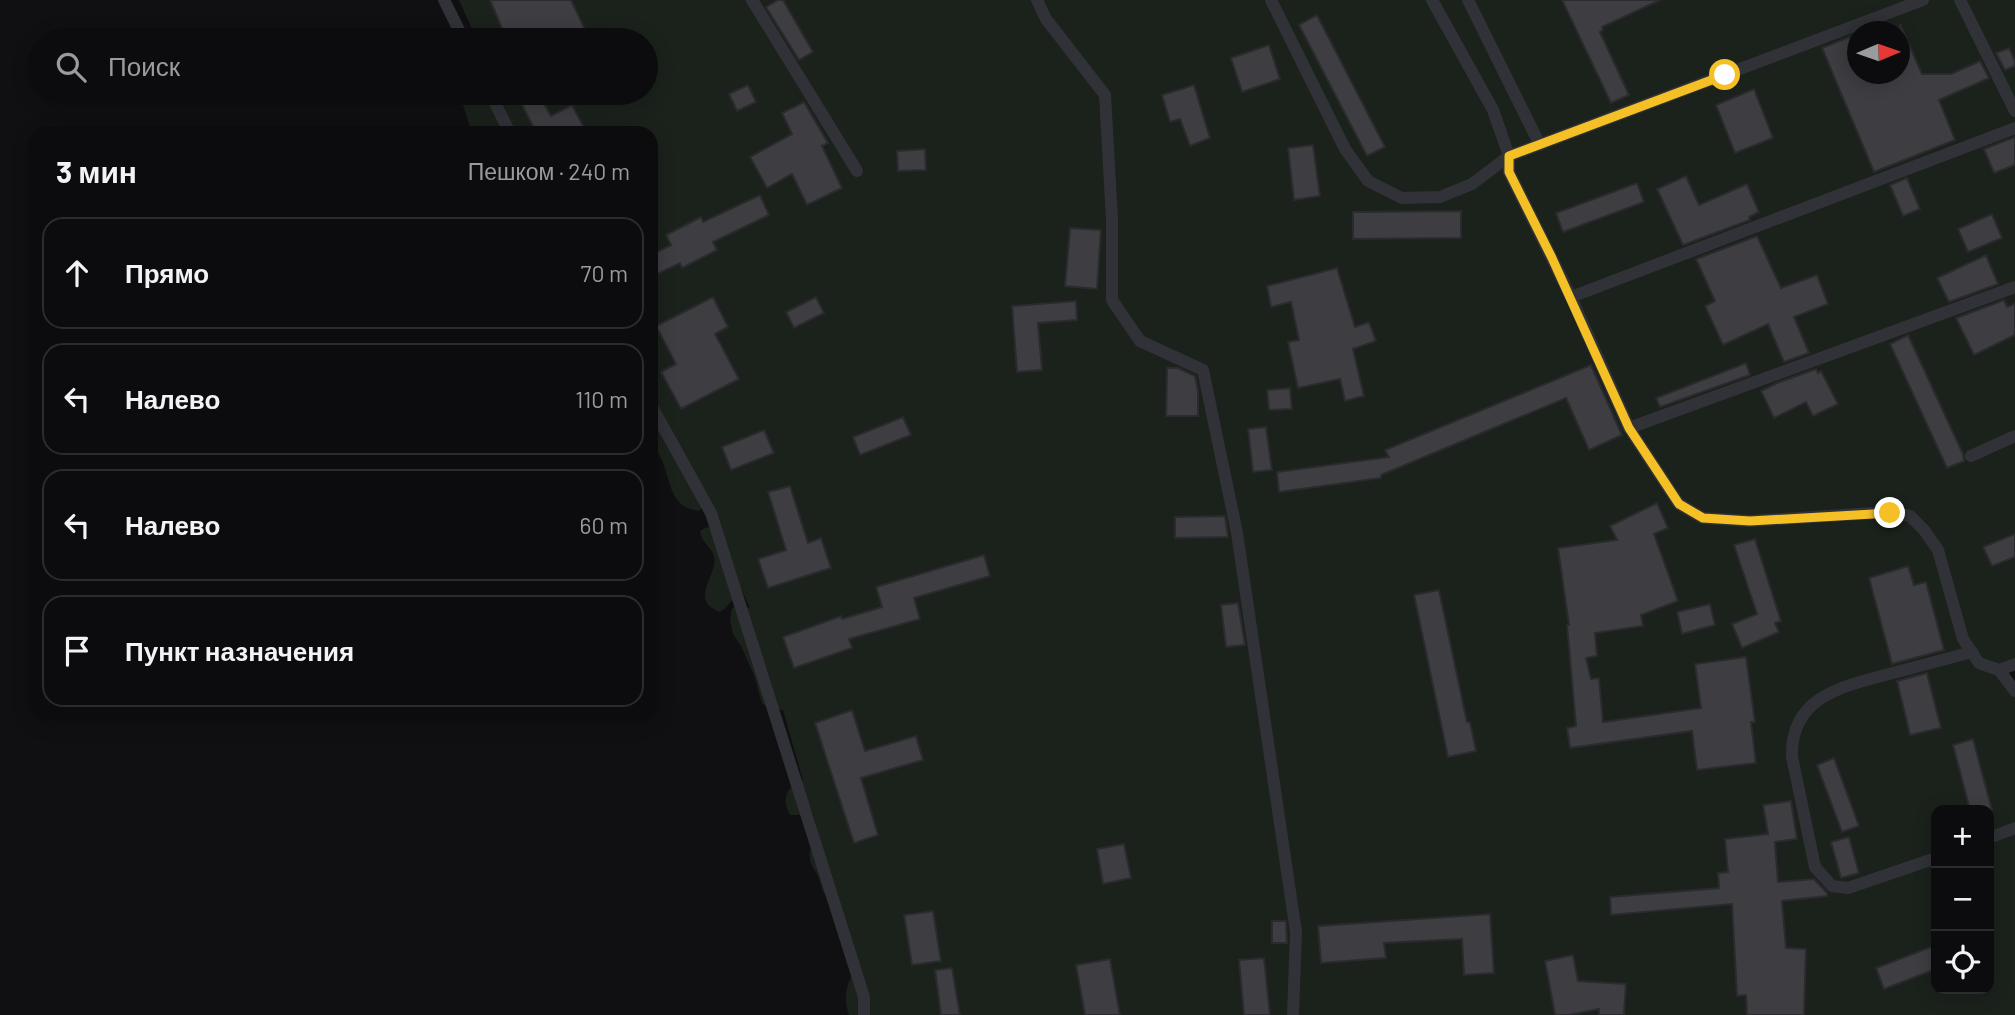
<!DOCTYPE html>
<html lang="ru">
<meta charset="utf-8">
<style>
body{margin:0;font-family:Barlow,sans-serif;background:#151517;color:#f1f3f6}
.controls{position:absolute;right:21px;bottom:21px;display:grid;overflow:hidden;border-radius:14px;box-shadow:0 4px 18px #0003}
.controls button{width:63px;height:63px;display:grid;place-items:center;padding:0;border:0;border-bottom:2px solid #2c2c2e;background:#0c0c0e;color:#f1f3f6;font:35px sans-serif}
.compass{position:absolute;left:1847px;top:21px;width:63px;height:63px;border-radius:50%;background:#0c0c0e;box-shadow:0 4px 18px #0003;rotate:88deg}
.stop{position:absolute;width:21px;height:21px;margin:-16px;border:5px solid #f5c025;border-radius:50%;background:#fff}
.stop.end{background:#f5c025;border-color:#fff;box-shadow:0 2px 7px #0008}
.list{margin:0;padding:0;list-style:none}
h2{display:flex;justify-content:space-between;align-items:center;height:91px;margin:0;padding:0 28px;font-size:30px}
h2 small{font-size:23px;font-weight:400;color:#9a9b9e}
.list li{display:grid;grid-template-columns:46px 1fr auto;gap:21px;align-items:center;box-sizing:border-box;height:112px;margin:0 14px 14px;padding:0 14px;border:2px solid #2c2c2e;border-radius:21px}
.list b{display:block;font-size:26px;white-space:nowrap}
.list em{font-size:23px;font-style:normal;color:#9a9b9e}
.icon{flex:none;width:38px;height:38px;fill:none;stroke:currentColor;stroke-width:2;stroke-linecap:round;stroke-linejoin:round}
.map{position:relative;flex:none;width:2015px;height:1015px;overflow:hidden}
.search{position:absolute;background:#0c0c0e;box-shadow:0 4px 18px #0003;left:28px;top:28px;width:630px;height:77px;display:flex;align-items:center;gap:18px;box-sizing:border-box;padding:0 24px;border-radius:38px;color:#9a9b9e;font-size:26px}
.panel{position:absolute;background:#0c0c0e;box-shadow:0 4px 18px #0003;left:28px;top:126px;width:630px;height:595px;border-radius:21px}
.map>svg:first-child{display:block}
</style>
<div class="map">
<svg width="2015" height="1015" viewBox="0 0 2015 1015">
<rect width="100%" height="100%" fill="#101012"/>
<path fill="#1b221c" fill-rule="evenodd" d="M459 0H2015V664L1999 671 2015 691V1015H849C844 1000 845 991 851 977L858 975 826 896C821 890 822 886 819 879 815 866 808 867 810 850L816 846 822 847 812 811 802 815H790C781 799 786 787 803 780L783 710 768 708 762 703 754 675 741 646 733 634 730 621 732 608 744 606 750 608 741 588C734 596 729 607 720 612 687 600 719 575 714 556 711 547 701 542 700 531L705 528 715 526 705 503 699 511C672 508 671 486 664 465 660 456 656 448 651 440V133H472L459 93H646V40H471L476 38ZM1857 32H1899V74H1857ZM1936 810H1989V989H1936Z"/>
<g fill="#3d3d42" stroke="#2b2a2e" stroke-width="2">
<polygon points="490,0 571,0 590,40 507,40"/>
<polygon points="778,0 783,0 813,52 799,60 766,7"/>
<polygon points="1562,0 1660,0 1602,27 1603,30 1600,32 1629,95 1611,103"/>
<polygon points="1317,15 1385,147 1367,156 1299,25"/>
<polygon points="1900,24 1922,74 1951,74 1980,61 1989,78 1939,100 1955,140 1874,172 1822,48 1849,37 1858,56 1858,74 1900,74"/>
<polygon points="1269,45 1280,79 1242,92 1231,58"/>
<polygon points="2009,48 2015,61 2015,66 2005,70 1996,53"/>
<polygon points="748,85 756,102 737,111 729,94"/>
<polygon points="1194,85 1210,138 1190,146 1180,119 1170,122 1162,95"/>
<polygon points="1754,89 1773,138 1735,153 1716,105"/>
<polygon points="536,93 538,93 551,116 572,105 587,133 519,133 533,126 520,101"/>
<polygon points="804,102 828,143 822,146 842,188 807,205 792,174 767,188 750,157 792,134 782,113"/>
<polygon points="2015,137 2015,165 1994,173 1984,149"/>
<polygon points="1313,145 1320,196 1294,200 1288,148"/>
<polygon points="925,149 926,170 898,171 897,151"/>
<polygon points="1686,176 1699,205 1747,184 1759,212 1749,217 1750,220 1683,245 1657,189"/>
<polygon points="1907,178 1920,209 1903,216 1890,185"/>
<polygon points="1637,183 1644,202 1563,232 1556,213"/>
<polygon points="760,195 769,215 713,242 717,250 682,268 680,263 651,277 651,255 671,245 666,235 701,217 703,222"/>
<polygon points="1461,211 1461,238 1353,239 1353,212"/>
<polygon points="1992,214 2002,238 1968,252 1958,229"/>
<polygon points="1070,228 1101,230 1097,289 1065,286"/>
<polygon points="1757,236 1781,288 1817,275 1828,304 1794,317 1809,353 1784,362 1768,324 1723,345 1705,306 1715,301 1696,259"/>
<polygon points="1986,255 1998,284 1949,302 1937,278"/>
<polygon points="1337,268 1355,327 1369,322 1376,341 1353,349 1364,396 1345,401 1340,379 1298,388 1288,342 1299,340 1291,302 1271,307 1267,286"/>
<polygon points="713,297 728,327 715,334 739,379 681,409 661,372 676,364 656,326"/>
<polygon points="816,297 824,313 794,328 786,312"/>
<polygon points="2004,300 2007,307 2015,304 2015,335 1974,355 1956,318"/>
<polygon points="1076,301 1077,320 1038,323 1042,370 1017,372 1012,306"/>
<polygon points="1908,335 1963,454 1964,461 1947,468 1890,344"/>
<polygon points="1746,363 1750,375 1660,407 1656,398"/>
<polygon points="1591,365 1622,435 1589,450 1566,398 1381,475 1381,478 1279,492 1277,472 1389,457 1385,450"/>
<polygon points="1167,368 1178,368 1195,376 1198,391 1198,416 1166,416"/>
<polygon points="1816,369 1818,373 1821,371 1838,404 1813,416 1806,402 1774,418 1761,391 1777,383"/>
<polygon points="1290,388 1292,409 1269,410 1267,390"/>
<polygon points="903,417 911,435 860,455 853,437"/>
<polygon points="1266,427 1272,470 1253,472 1248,429"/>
<polygon points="764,430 774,453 731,470 722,447"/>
<polygon points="790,486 808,543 821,538 831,568 768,588 758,559 786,550 768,492"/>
<polygon points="1657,503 1668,528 1654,534 1678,601 1641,615 1643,626 1595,633 1597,656 1586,658 1591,679 1599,678 1603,722 1701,708 1695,664 1746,657 1755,722 1751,722 1756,763 1697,770 1692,731 1570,748 1567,728 1576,726 1567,625 1569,625 1558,548 1617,540 1610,526"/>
<polygon points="1225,516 1228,537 1175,538 1175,517"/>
<polygon points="2015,534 2015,557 1992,566 1983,547"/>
<polygon points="1755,539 1781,621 1775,623 1779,632 1742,648 1732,624 1757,614 1734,545"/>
<polygon points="984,555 990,576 914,598 920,619 849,639 852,648 794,668 783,637 841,616 842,619 882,607 876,587"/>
<polygon points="1908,566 1914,585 1926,582 1944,650 1892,664 1869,578"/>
<polygon points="1439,590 1467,722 1470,722 1476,751 1448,757 1414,595"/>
<polygon points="1238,603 1245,645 1226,647 1221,605"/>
<polygon points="1710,604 1715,625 1682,634 1677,612"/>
<polygon points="1927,673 1941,728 1910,735 1897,681"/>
<polygon points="852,710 865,751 916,736 923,760 861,778 878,835 854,843 815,723"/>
<polygon points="1973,739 1992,810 1970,810 1953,745"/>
<polygon points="1834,758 1859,826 1842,832 1817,765"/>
<polygon points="1791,801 1797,839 1775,842 1778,882 1814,879 1827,893 1827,896 1782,901 1786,948 1806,949 1804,1015 1747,1015 1746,995 1737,996 1732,904 1611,915 1610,897 1719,888 1718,873 1728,872 1725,839 1768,834 1763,805"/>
<polygon points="1849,837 1859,873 1841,878 1831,842"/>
<polygon points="1124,844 1131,878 1103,884 1097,849"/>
<polygon points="933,911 941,961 912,965 904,915"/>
<polygon points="1490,914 1494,973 1464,975 1462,939 1384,943 1386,958 1321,963 1318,926"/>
<polygon points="1272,921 1286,921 1287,943 1272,943"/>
<polygon points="1936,945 1936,969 1884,989 1876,968"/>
<polygon points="1573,955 1578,981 1626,984 1624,1015 1599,1015 1599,1009 1569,1015 1555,1015 1545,961"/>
<polygon points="1264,958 1270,1015 1244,1015 1239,960"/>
<polygon points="1110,959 1120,1015 1085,1015 1076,965"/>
<polygon points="952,968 960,1015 941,1015 935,970"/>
</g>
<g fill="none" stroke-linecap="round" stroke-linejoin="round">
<g stroke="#313237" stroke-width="12">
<polyline points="444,0 464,40"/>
<polyline points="752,0 857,171"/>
<polyline points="1037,0 1046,19 1105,95 1112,220 1112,300 1140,341 1203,370 1237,533 1296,932 1293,1015"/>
<polyline points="1271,0 1345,149 1368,181 1402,198 1440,197 1472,184 1509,156 1493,110 1432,0"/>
<polyline points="1468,0 1540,145"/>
<polyline points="1923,0 1509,156 1509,172 1571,297 1629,428 1679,504 1703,518 1750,521 1890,512 1910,516 1924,530 1938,550 1963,639 1979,663 1999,670 2015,664"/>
<polyline points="1960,0 2015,111"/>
<polyline points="490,93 510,133"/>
<polyline points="1571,297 2015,128"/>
<polyline points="651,405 711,513 864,997 864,1015"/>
<polyline points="1629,428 2015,287"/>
<polyline points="1971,456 2015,436"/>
<polyline points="1999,670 2015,691"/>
<polyline points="1989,838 2015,828"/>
<path d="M1936 858 1848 888 1832 886 1815 867 1792 757C1790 695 1845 686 1893 673 1919 666 1946 659 1972 652"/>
</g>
</g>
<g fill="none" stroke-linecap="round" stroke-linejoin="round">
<polyline stroke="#f5c025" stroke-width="9" points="1725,75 1509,156 1509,172 1552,258 1629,428 1679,504 1703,518 1750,521 1890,513"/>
</g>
</svg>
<div class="controls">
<button>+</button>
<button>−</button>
<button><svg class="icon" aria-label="locate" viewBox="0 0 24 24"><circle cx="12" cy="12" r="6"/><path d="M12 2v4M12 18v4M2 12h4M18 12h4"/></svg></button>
</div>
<svg class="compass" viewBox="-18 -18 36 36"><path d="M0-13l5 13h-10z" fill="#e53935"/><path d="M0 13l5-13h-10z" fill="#9a9b9e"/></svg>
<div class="stop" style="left:1725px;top:75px"></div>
<div class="stop end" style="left:1890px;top:513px"></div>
<div class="search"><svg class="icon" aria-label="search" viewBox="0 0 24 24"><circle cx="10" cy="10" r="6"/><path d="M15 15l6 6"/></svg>Поиск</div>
<section class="panel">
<h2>3 мин<small>Пешком · 240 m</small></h2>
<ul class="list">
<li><svg class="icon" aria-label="ahead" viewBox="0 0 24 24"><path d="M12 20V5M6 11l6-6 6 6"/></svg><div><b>Прямо</b></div><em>70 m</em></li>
<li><svg class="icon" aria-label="left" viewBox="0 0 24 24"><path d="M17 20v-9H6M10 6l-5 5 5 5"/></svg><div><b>Налево</b></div><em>110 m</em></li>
<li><svg class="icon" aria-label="left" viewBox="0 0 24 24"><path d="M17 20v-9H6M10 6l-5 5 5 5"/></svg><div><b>Налево</b></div><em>60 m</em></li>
<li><svg class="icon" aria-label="arrive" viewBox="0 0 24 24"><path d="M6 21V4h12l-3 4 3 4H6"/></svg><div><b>Пункт назначения</b></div></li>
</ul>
</section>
</div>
